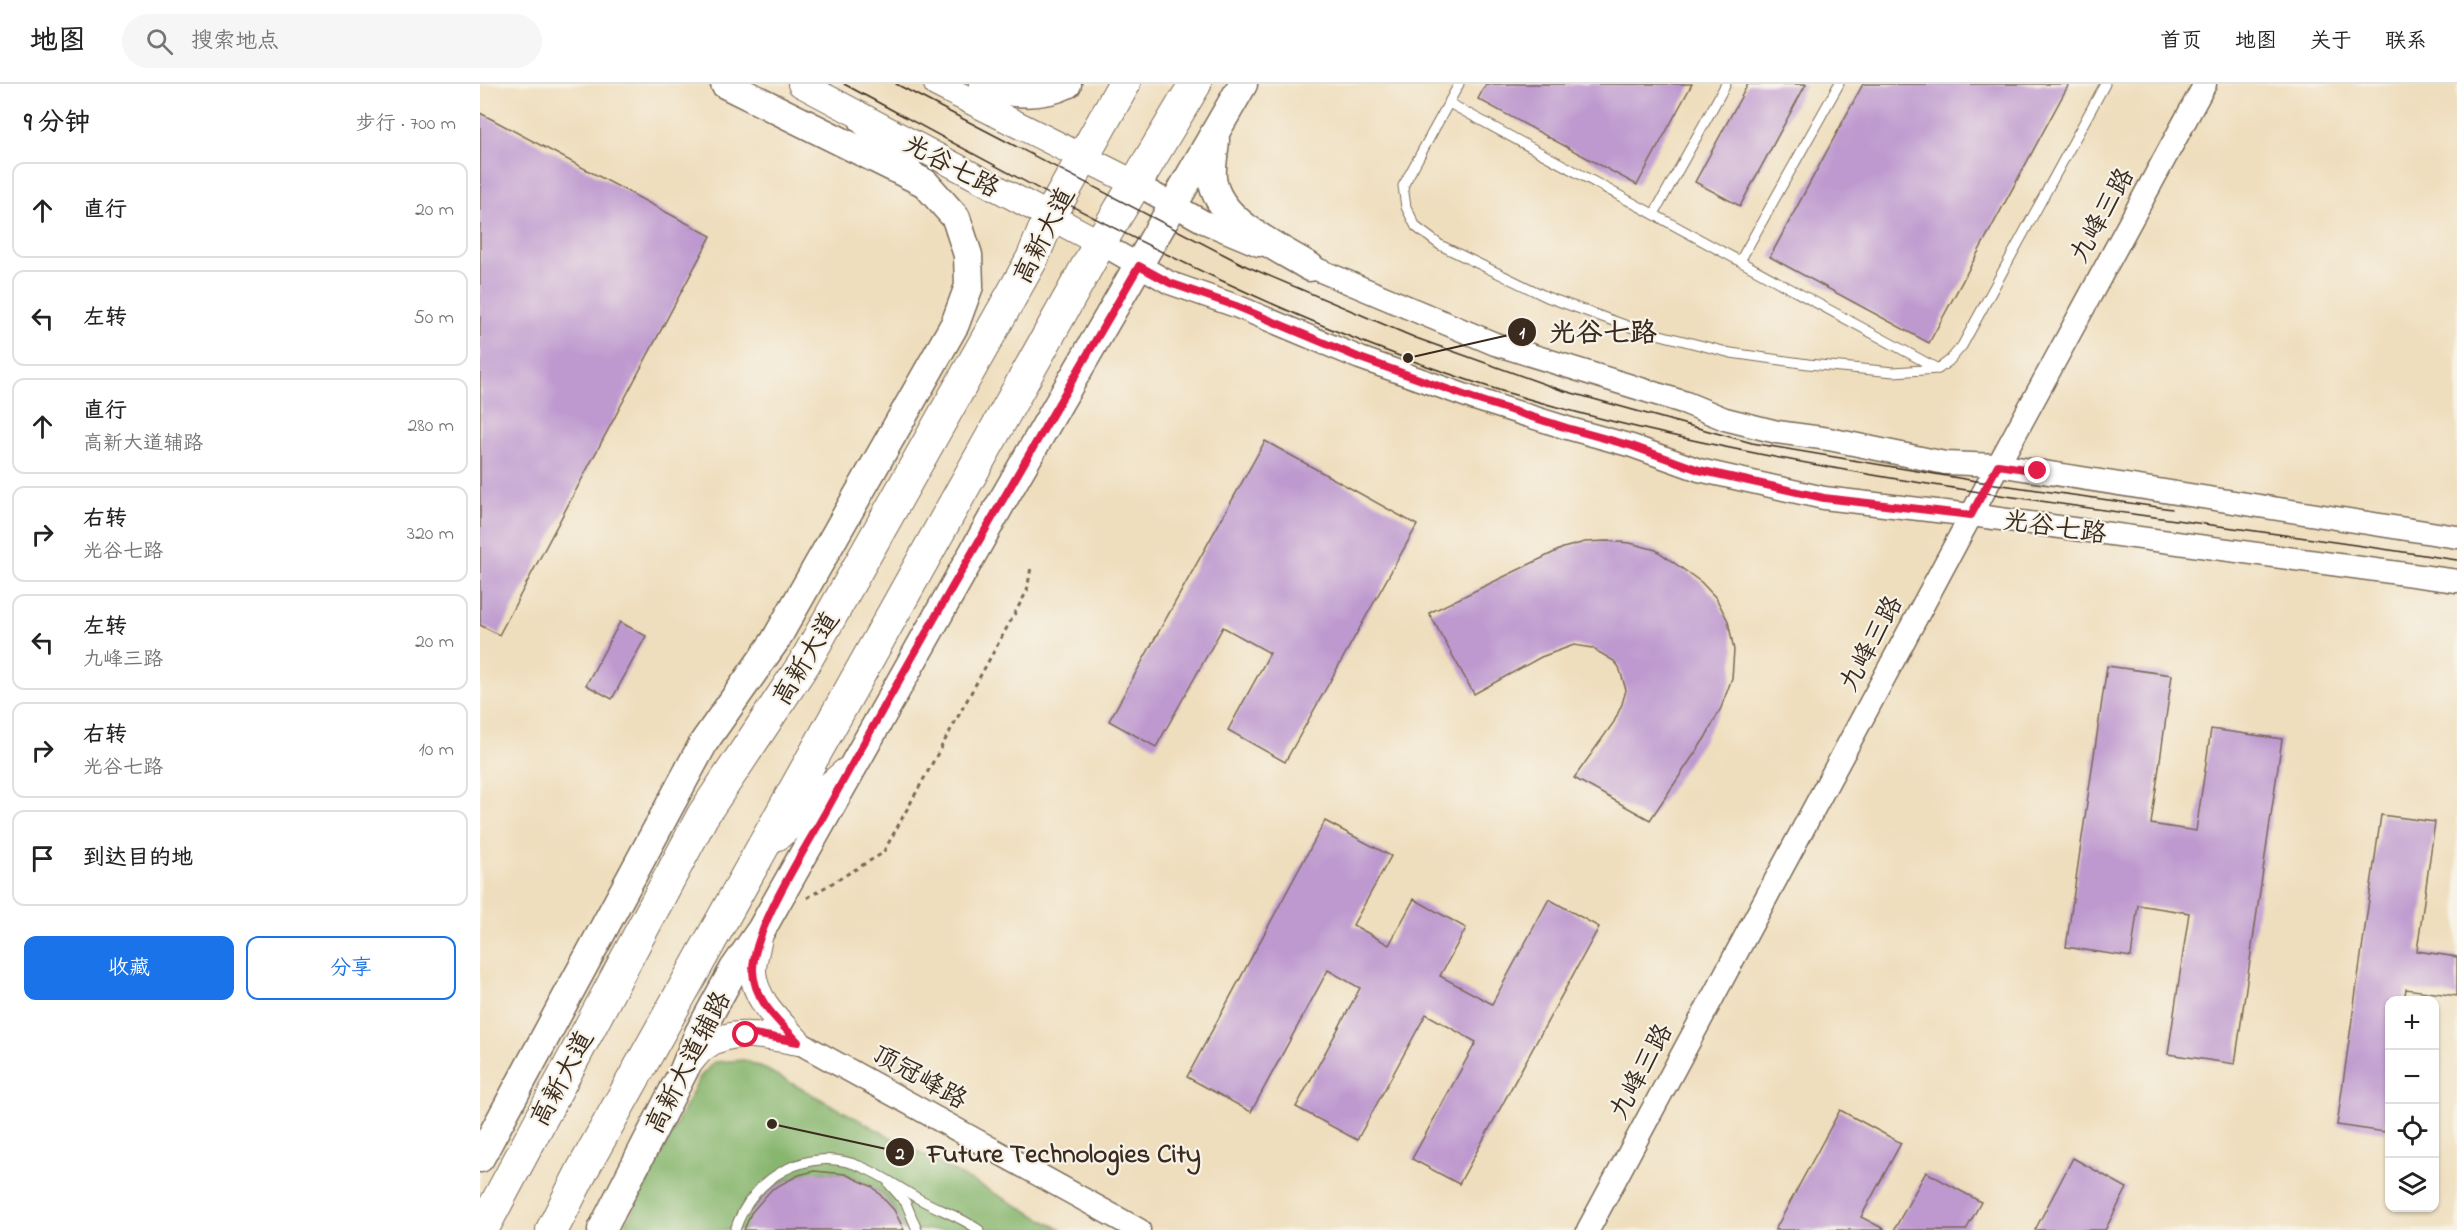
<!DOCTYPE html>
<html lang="zh">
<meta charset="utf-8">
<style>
body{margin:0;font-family:"Indie Flower","LXGW WenKai TC",sans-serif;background:#f6f6f6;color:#222}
.controls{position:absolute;right:18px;bottom:18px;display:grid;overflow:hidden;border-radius:12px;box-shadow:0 2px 4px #0004}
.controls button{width:54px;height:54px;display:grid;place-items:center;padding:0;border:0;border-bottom:2px solid #e0e0e0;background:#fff;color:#222;font:30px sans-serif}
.stop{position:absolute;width:18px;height:18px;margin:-14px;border:4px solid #e11d48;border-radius:50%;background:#fff}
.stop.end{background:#e11d48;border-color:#fff;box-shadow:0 2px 6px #0008}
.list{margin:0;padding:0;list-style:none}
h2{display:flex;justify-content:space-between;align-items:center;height:78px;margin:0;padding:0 24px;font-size:26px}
h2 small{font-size:20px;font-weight:400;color:#767676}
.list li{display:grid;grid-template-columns:39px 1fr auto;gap:18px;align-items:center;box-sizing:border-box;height:96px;margin:0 12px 12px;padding:0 12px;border:2px solid #e0e0e0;border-radius:12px}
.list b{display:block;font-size:22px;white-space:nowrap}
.list p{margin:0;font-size:20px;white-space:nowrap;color:#767676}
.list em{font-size:20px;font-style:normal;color:#767676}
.actions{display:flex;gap:12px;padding:18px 24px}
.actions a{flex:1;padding:14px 0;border:2px solid #1a73e8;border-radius:12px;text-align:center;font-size:21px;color:#1a73e8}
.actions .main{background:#1a73e8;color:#fff}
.icon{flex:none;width:33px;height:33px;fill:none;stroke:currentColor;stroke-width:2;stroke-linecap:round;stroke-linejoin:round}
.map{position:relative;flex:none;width:1977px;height:1146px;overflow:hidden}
header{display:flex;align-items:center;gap:36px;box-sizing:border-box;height:84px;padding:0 30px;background:#fff;border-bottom:2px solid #e0e0e0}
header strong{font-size:28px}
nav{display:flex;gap:33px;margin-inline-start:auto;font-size:21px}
.search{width:420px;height:54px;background:#f6f6f6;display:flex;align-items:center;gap:15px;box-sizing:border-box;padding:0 21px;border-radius:33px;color:#767676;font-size:22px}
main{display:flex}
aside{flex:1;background:#fff}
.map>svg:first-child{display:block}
</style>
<header>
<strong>地图</strong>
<div class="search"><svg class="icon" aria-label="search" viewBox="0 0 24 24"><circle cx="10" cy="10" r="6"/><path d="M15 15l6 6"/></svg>搜索地点</div>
<nav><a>首页</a><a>地图</a><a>关于</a><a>联系</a></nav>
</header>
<main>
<aside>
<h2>9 分钟<small>步行 · 700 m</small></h2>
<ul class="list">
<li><svg class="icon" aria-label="ahead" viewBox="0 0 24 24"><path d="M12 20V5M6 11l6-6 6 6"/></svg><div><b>直行</b></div><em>20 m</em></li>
<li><svg class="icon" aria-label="left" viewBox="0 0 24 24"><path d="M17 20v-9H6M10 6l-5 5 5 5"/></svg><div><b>左转</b></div><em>50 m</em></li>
<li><svg class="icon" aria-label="ahead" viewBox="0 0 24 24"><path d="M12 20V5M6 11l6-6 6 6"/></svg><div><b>直行</b><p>高新大道辅路</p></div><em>280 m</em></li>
<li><svg class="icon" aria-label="right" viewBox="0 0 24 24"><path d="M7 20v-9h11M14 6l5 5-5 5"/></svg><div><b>右转</b><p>光谷七路</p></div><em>320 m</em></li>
<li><svg class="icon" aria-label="left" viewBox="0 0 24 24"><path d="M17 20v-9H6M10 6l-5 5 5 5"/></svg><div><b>左转</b><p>九峰三路</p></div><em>20 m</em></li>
<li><svg class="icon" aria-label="right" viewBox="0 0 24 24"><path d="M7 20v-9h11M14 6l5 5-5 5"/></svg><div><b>右转</b><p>光谷七路</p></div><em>10 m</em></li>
<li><svg class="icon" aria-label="arrive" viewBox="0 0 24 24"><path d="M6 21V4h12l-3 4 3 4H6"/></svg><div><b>到达目的地</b></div></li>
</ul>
<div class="actions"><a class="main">收藏</a><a>分享</a></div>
</aside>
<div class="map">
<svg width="1977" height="1146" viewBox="0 0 1977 1146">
<rect width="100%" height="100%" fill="#f7f3e8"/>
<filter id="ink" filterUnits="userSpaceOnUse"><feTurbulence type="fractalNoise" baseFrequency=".0167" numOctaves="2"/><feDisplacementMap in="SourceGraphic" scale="12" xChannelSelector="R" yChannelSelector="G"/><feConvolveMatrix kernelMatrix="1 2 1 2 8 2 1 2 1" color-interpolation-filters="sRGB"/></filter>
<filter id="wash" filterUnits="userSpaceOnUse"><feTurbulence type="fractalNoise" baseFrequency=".008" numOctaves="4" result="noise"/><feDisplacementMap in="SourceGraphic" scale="24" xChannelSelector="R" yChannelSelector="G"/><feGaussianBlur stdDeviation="1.35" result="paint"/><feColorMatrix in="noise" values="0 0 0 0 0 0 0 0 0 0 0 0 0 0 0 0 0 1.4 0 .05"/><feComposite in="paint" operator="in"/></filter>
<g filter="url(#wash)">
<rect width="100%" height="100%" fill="#efdebd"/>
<path fill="#87b66e" stroke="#617046" stroke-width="1.5" d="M264 976 287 986 582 1146H423C408 1090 337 1070 292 1105 278 1116 271 1130 265 1146H143L220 993 234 978Z"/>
<g id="blocks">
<g fill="#be99cf">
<polygon points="1006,0 1212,0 1157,101 998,15"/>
<polygon points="1268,0 1326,0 1260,122 1215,98"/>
<polygon points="1383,0 1589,0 1449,259 1290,173"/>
<polygon points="0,29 231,152 19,551 0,541"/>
<polygon points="785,357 937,441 805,678 748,646 790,569 743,543 676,663 629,637"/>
<polygon points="1127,457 1150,459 1176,466 1221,498 1236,514 1248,537 1254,566 1252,594 1241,624 1225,654 1170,736 1094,694 1134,638 1142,620 1146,606 1139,583 1134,577 1112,564 1094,561 1061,573 994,610 949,529 1083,464 1105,458"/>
<polygon points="140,538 166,552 132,615 106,601"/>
<polygon points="1627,582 1692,591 1671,740 1716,747 1731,645 1802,655 1755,980 1688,970 1709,829 1658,821 1651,873 1586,863"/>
<polygon points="1901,731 1955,738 1937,867 1977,873 1977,912 1926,905 1924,916 1910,916 1910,1018 1905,1048 1857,1041"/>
<polygon points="845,737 911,772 873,841 909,861 934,815 986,844 960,892 1012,920 1069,815 1119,843 979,1100 932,1075 996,958 946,930 877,1056 816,1023 880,904 848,886 771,1028 707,993"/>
<polygon points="1360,1026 1421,1059 1381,1133 1406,1146 1295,1146"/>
<polygon points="1593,1074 1647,1104 1625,1146 1555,1146"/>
<polygon points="334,1087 365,1090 393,1103 414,1126 424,1146 264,1146 271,1129 292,1105 319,1091"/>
<polygon points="1446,1088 1501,1118 1486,1146 1414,1146"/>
</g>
</g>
</g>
<g filter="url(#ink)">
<use href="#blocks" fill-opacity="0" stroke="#7a6956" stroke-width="1.5"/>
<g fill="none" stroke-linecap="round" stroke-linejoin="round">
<defs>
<g id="service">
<polyline points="979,0 923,102 926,123 936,143 960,161 1067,213 1153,244 1251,269 1328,280 1414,288 1458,285 1469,277 1482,262 1625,0"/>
<polyline points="969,19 1458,285"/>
<polyline points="1174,130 1246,0"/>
<polyline points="1260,177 1359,0"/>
<polyline points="409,1100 426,1119 437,1146"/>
<path d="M255 1146C272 1093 328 1060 382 1083 404 1092 422 1106 443 1117 462 1127 481 1133 499 1146"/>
</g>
<g id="tertiary">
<polyline points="381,38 433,88"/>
<polyline points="656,100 724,138 779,161"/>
<polyline points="620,159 690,199 756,222 880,274 995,315 1087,344 1152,362 1219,386 1344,414 1491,431 1977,497"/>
<polyline points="815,176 1015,260 1206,319 1245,335 1297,348 1349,355 1465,379 1518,381 1977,453"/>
<polyline points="318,958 659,1146"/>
<polyline points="1108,1146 1503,409 1725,0"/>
</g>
<g id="secondary">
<polyline points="321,0 620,159"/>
<polyline points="457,0 656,100"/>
<path d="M206 983C212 977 218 967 226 962 253 943 289 953 318 958 300 938 274 916 273 887 273 875 278 861 280 849"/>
</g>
<g id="primary">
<path d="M504 0C528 11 563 12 587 0"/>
<path d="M735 56C734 68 731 82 732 94 737 137 796 162 830 183"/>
<polyline points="0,1074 224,658 295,557 475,240 489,202 488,171 476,134 445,99 245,0"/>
<polyline points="122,1146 204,986 219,949 254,885 281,846 520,421 763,0"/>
</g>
<g id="trunk">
<polyline points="297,750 367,690"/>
<polyline points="2,1146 223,731 325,578 552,175 570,132 644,0"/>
<polyline points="72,1146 103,1085 620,159 715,0"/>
</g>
</defs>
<use href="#service" stroke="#7a6956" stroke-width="11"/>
<use href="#tertiary" stroke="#7a6956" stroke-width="25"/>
<use href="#secondary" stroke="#7a6956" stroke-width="28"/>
<use href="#primary" stroke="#7a6956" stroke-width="31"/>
<use href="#trunk" stroke="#7a6956" stroke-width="34"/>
<polyline stroke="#7a6956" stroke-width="3" stroke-dasharray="4.5 4.5" stroke-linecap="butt" points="327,814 403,769 547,507 551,483"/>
<use href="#service" stroke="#fff" stroke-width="9"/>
<use href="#tertiary" stroke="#fff" stroke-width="22"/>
<use href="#secondary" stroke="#fff" stroke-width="26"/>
<use href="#primary" stroke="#fff" stroke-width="28"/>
<use href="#trunk" stroke="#fff" stroke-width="32"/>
<g stroke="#3b2a1e" stroke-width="1.5">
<path d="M364 0C594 124 824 255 1077 323 1372 403 1676 429 1977 476"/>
<polyline points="416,0 766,182 936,254 1081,306 1272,359 1508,399 1692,425"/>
</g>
</g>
</g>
<g fill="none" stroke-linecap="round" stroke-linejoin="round" filter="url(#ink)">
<path stroke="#e11d48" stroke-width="8" d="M266 951 274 950 318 958C300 938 274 917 273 887 272 845 329 760 350 720 450 539 555 360 659 182L690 199 756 222 880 274 995 315 1087 344 1152 362 1219 386 1344 414 1491 431 1518 381 1558 387"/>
</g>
<g text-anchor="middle" stroke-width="4.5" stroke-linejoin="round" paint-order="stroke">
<g font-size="26" fill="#3b2a1e" stroke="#f7f3e8">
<text transform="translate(472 81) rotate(28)" y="9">光谷七路</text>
<text transform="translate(1621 131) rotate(-61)" y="9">九峰三路</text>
<text transform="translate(563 151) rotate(-63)" y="9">高新大道</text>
<text transform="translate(1575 442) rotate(8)" y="9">光谷七路</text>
<text transform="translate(1390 559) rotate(-62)" y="9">九峰三路</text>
<text transform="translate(325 574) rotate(-59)" y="9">高新大道</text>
<text transform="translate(207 978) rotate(-63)" y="9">高新大道辅路</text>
<text transform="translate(1160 987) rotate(-62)" y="9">九峰三路</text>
<text transform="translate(440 992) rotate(29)" y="9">顶冠峰路</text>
<text transform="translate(81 994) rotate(-62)" y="9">高新大道</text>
</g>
</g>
<path fill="none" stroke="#3b2a1e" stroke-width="2" d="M928 274L1042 248M292 1040L420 1068"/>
<g fill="#3b2a1e" stroke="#f7f3e8" stroke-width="2">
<circle cx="928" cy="274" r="6"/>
<circle cx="292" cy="1040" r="6"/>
<circle cx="1042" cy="248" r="15"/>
<circle cx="420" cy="1068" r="15"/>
</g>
<g font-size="18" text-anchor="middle" font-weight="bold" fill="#fff">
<text x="1042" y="254">1</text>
<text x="420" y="1075">2</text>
</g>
<g font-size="27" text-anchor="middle" font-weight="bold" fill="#3b2a1e" stroke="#f7f3e8" stroke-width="4.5" stroke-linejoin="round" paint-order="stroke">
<text x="1123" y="257">光谷七路</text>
<text x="584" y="1078">Future Technologies City</text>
</g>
</svg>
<div class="controls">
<button>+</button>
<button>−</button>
<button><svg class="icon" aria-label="locate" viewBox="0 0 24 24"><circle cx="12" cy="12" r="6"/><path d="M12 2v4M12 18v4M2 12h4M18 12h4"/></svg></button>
<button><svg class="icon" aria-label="layers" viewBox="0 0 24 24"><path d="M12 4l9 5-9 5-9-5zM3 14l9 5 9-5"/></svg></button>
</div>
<div class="stop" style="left:266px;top:951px"></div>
<div class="stop end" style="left:1558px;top:387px"></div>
</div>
</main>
